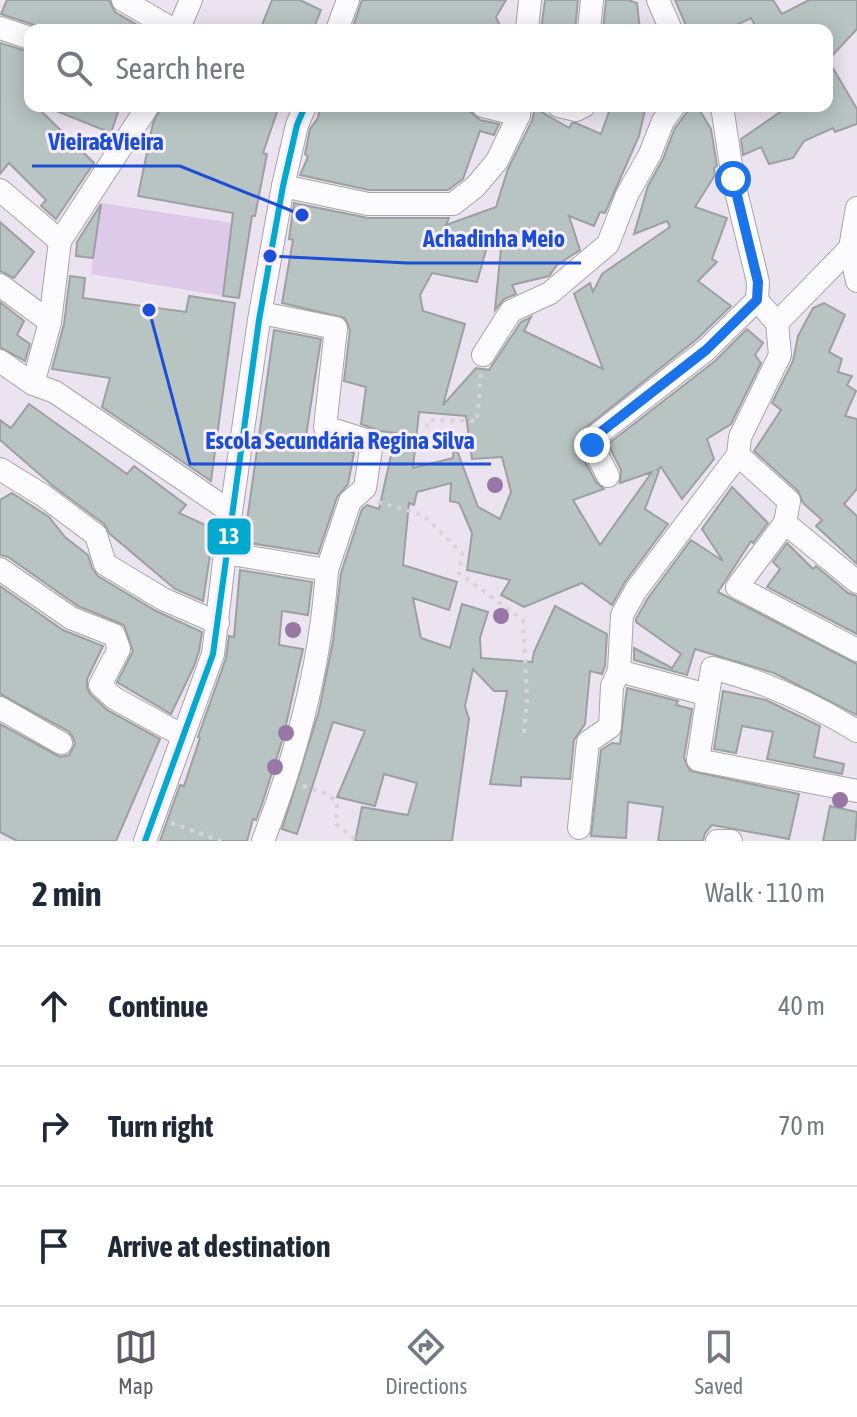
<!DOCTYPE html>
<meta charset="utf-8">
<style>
body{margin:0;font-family:"Asap Condensed",sans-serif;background:#f2f2f3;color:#1f2937}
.stop{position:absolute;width:24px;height:24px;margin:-18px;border:6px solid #1a73e8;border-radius:50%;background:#fff}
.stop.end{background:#1a73e8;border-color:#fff;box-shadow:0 2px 8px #0008}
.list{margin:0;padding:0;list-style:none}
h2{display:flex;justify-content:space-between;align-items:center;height:104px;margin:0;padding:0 32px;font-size:34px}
h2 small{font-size:26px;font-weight:400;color:#747a83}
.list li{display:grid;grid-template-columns:52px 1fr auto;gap:24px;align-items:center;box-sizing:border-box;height:120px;padding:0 32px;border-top:2px solid #e0e1e3}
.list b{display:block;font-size:30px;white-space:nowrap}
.list em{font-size:26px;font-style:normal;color:#747a83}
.icon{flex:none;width:44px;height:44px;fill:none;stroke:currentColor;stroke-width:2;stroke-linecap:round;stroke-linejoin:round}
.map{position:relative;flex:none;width:857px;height:841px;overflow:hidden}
.search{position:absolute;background:#fff;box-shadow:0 4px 20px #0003;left:24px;right:24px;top:24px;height:88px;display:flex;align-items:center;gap:20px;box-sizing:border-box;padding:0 28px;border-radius:16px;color:#747a83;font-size:30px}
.sheet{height:464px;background:#fff}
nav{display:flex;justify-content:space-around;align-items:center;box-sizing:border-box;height:112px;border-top:2px solid #e0e1e3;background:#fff;font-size:22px;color:#747a83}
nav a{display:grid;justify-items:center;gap:4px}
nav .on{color:#605b64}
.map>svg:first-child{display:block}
</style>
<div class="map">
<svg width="857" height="841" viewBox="0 0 857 841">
<rect width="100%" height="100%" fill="#ebe4f0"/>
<polygon fill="#ddcae9" points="101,203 232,223 223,296 91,274"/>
<g fill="#b7c4c2" stroke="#9d9fa2" stroke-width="2" fill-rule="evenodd">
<polygon points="7,0 109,0 115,12 146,30 41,30 34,25 1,14"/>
<polygon points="272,0 300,0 321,10 313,30 260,30"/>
<polygon points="362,0 506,0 496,17 502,30 352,30"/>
<polygon points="545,0 578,0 575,30 541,30"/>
<polygon points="606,0 628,0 637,3 640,30 603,30"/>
<polygon points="675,0 773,0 782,14 809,0 857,0 857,29 828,60 857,109 857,124 835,132 833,128 804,141 793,158 769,164 761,147 743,155 741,139 789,106 827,106 827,30 749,30 756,27 751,18 726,30 688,30"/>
<polygon points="0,43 30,52 30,106 36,106 94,163 56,219 41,206 46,200 9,163 0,174"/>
<polygon points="44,106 120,106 111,133"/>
<polygon points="162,106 279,106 263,153 267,154 255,216 252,216 239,298 223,296 233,213 138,196 153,123"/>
<polygon points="320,106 450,106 471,112 480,120 499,124 494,135 480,131 463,179 448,190 369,190 300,175 308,157 305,154 310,129 318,118"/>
<path d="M621 106H646L639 136 605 213 600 212 594 226 569 216 580 250 557 265 549 276 512 285 516 294 504 299 495 310 502 238 490 236 477 282 432 273 420 295 423 311 465 324 443 405 476 368 489 370 521 322 531 317 524 331 603 369 574 294 590 283 593 292 602 274 670 227 667 221 634 234 648 186 663 159 675 128 692 106H697L711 129 717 166 714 168 715 175 695 207 727 218 712 259 717 262 698 281 731 306 697 339 584 429 579 439V451L596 482 604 489 573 500 600 545 652 472 620 483 621 470 608 444 715 361 747 329 763 343 755 355 761 363 731 424 707 439 714 459 682 499 661 467 657 470 659 471 645 509 668 524 625 582 612 605 582 583 524 607 501 595 510 580 467 570 472 533 459 503 450 501 451 483 417 492 414 505 409 503 403 565 457 582 449 610 413 598 421 638 450 648 462 604 488 612 480 638 481 658 532 662 534 652 555 606 607 634 605 666 602 674 590 671 585 724 574 740 570 779 521 777V786L490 784 507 691H494L473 669 465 706 469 719 452 841H355L362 807 408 815 417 783 384 774 375 806 337 797 365 731 333 722 297 834 282 829 319 711 333 641 341 573 362 509 367 505 379 509 396 433 380 431 361 424 366 387 344 381 350 330 345 318 282 303 293 240 289 239 294 203 368 218H449L446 225 496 207 508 169 532 121 535 108 569 128 572 123H576L601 134 610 109 620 111ZM419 412 466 416 472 459 502 457 511 492 500 519 478 507 454 442 453 458 413 468Z"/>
<polygon points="101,204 93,258 76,256 77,242"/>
<polygon points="0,222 34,252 14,278 0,271"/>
<polygon points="70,276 85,278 83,298 186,312 189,296 235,303 211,481 102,407 110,378 52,369 64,324"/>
<polygon points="0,302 24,321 17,335 30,344 25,361 0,347"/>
<polygon points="824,303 845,315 829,352 842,359 838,372 852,376 847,385 856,391 845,416 857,419 857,489 844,504 857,516 857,564 816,526 822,520 803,503 798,491 754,451 781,410 772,403 793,361 798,336 813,308"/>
<polygon points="274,330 321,339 306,436 354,453 348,484 337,497 318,554 244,542"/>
<polygon points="29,404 127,474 134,466 186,505 179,513 214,529 203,601 175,589 110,534 104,524 53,486 0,440 0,420 11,428"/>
<polygon points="732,487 768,523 753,543 751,541 718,592 857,664 857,715 774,673 695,649 687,675 634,660 634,648 672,668 681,654 636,622 636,619 648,598 691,540 723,561 702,529"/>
<polygon points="12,493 49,517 65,537 88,555 92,568 98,576 156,611 202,632 199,651 194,666 171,714 117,682 133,651 124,625 78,606 8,557 0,555 0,500"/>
<polygon points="787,543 813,569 816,566 848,593 857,596 857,634 767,587 780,569 773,562"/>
<polygon points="240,570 312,582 308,615 282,611 279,645 303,649 283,738 262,804 256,820 253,819 247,841 160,841 180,785 184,786 200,738 198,737 226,658 229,636 234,637"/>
<polygon points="0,586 63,630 103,646 87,679 87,688 90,694 107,710 160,739 116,841 17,841 0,832 0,724 60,757 69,755 75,744 73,737 68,731 0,694"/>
<polygon points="627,688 678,701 676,705 692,709 684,758 690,771 799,794 789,839 712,825 705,833 703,841 658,841 663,807 628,802 626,838 591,836 601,750 612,743 620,744"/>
<polygon points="723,691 766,700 820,726 814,757 844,764 842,774 767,759 773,732 742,726 736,753 714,749"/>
<polygon points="830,806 857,812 855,841 823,841"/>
</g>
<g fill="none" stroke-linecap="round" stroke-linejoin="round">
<defs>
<g id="minor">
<polyline points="123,0 174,30"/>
<polyline points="658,0 671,30"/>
<polyline points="0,28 30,38"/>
<polyline points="178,30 191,0"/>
<polyline points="337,30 348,0"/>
<polyline points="527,30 530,0"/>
<polyline points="589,30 592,0"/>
<polyline points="483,106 519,115 520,106"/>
<polyline points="559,106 576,110 584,106"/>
<polyline points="722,106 733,179 758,282 757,300 777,323 780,355 740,437 738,455"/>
<polyline points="283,186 368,204 453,204 475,187 497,161 519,115"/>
<polyline points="0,190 60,241 50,322 33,384 55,392 231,512"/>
<polyline points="857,208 850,248 857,281"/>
<polyline points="60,241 148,106"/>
<polyline points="0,285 50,322"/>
<polyline points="261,313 336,328 325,427 372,442 365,488 350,501 327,570"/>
<polyline points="777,323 850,248"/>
<polyline points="483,355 511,311 550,293 608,244 627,195 650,154 663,121 674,106"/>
<polyline points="0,361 33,384"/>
<polyline points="0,469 44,496 96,535 105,564 163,599 218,623"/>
<polyline points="608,476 592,445 597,435 706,350 757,300"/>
<polyline points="785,523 737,587 857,650"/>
<path d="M225 553 327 570C321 663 297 754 263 841"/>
<polyline points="0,569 71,618 114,635 119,649 100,685 114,698 183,736"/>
<polyline points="619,671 708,695"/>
<polyline points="0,708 61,743"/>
<path d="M857 731C811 703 765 681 712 668L698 760 857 791"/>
<polyline points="579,828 588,742 610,727 612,686 619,671 622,615 636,590 738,455 789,501 785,523 857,582"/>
<polyline points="145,841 213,654 225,553 259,320 283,186 297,125 305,106"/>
<polyline points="717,841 731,841"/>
</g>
</defs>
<use href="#minor" stroke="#a8a3ac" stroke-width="24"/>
<g stroke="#d6d4d7" stroke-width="4" stroke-dasharray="4 6" stroke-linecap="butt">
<polyline points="393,438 423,446 428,420 477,421 481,373"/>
<polyline points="378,502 423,515 462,553 459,573 523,620 527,699 524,734"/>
<polyline points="303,786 325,793 337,802 336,824 358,841"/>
<polyline points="171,823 221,841"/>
</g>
<use href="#minor" stroke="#fcfbfd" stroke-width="22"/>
<defs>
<polyline id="bus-1" points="145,841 213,654 259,320 283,186 297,125 305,106"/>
</defs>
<use href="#bus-1" stroke="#f8eefe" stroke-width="12"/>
<use href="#bus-1" stroke="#00a9ce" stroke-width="6"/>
</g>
<g fill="#9677a6">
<circle cx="495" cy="485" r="8"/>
<circle cx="501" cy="616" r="8"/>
<circle cx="293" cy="630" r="8"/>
<circle cx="286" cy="733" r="8"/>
<circle cx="275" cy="767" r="8"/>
<circle cx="840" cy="800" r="8"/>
</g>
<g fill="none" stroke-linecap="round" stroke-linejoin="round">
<polyline stroke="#1a73e8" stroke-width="10" points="592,445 597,435 706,350 757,300 758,282 733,179"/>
</g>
<path fill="none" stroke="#1d4ed8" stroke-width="3" d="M302 215L180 166H32M270 256L407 263H581M149 310L190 464H491"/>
<g fill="#1d4ed8" stroke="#f8eefe" stroke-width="3">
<circle cx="302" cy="215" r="8"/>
<circle cx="270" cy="256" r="8"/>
<circle cx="149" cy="310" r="8"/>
</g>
<g font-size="24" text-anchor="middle" font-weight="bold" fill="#1d4ed8" stroke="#f8eefe" stroke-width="6" stroke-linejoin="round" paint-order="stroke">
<text x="106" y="150">Vieira&amp;Vieira</text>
<text x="494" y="247">Achadinha Meio</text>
<text x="340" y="449">Escola Secundária Regina Silva</text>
</g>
<rect stroke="#f8eefe" stroke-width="3" x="206" y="517" width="46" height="39" rx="8" fill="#00a9ce"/>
<g font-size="22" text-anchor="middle" font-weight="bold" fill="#fff">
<text x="229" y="544">13</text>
</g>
</svg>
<div class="stop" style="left:733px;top:179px"></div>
<div class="stop end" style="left:592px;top:445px"></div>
<div class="search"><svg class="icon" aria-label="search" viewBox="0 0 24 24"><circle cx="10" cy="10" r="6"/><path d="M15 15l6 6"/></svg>Search here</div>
</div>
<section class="sheet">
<h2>2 min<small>Walk · 110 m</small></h2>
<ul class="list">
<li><svg class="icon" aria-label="ahead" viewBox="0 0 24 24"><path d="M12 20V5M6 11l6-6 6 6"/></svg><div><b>Continue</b></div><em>40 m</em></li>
<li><svg class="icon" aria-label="right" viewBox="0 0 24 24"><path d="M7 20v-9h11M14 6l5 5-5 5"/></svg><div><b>Turn right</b></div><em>70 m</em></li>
<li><svg class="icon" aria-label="arrive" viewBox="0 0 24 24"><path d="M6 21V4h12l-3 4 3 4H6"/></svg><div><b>Arrive at destination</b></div></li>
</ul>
</section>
<nav>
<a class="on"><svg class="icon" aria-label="map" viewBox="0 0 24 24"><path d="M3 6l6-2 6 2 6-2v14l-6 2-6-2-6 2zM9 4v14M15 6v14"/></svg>Map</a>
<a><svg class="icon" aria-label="directions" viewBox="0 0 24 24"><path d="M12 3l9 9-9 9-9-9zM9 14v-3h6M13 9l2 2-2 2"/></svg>Directions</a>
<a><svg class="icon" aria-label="saved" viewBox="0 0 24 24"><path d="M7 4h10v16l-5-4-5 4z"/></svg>Saved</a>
</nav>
